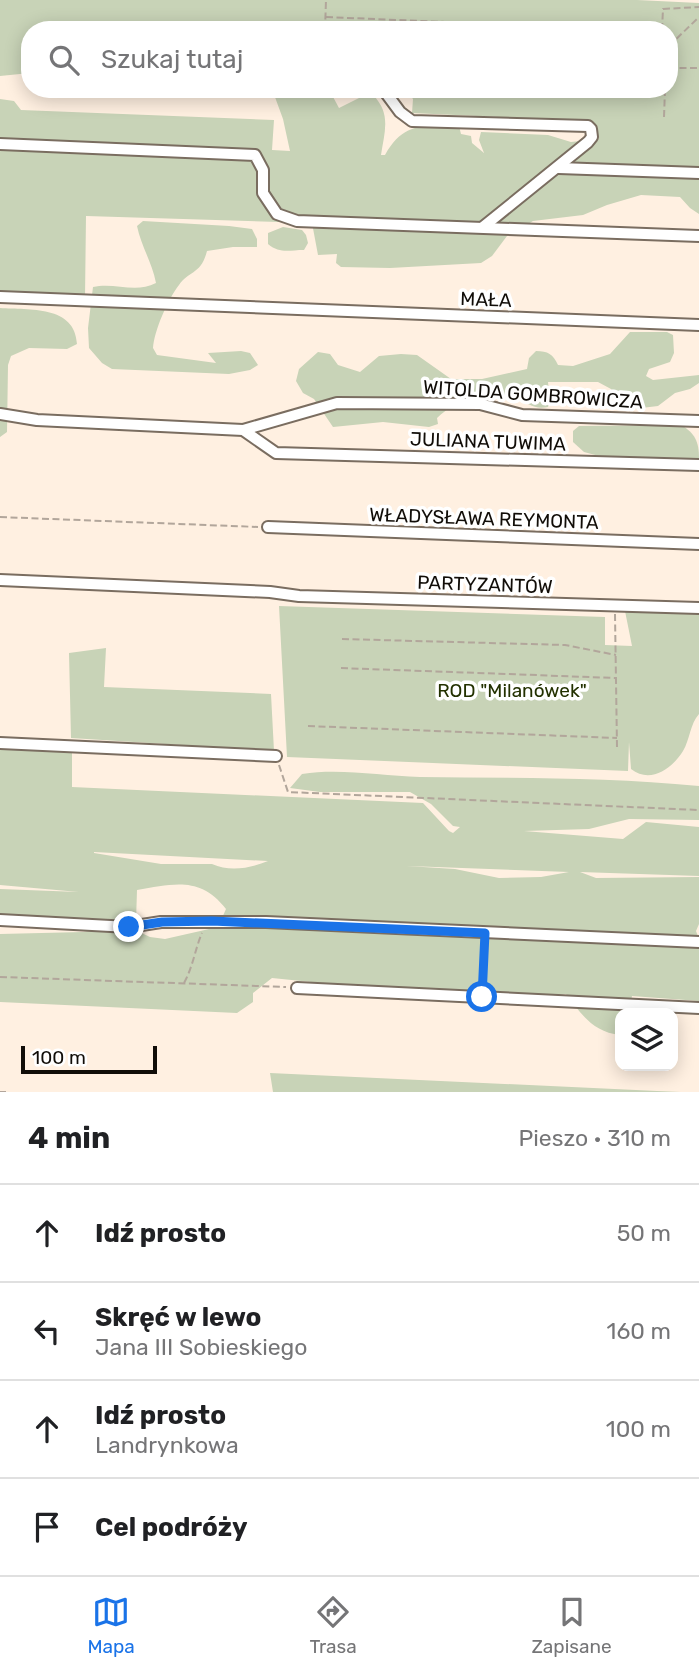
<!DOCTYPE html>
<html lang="pl">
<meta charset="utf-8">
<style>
body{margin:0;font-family:Rubik,sans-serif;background:#f2f2f2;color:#202124}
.controls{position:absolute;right:21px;bottom:21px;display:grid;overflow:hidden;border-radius:14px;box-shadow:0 4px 18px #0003}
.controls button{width:63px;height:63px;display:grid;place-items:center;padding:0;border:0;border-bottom:2px solid #e0e0e0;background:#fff;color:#202124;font:35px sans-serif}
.scale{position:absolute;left:21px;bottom:18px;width:136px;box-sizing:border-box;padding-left:7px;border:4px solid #110d08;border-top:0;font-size:19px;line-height:24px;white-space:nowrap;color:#110d08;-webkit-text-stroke:5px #fff;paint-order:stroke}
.stop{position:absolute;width:21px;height:21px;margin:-16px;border:5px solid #1a73e8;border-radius:50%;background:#fff}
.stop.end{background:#1a73e8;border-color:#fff;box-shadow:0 2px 7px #0008}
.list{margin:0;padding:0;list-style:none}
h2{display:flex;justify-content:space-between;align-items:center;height:91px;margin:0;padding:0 28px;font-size:30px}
h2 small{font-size:23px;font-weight:400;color:#757577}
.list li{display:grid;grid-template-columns:46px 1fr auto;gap:21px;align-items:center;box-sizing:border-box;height:98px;padding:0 28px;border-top:2px solid #e0e0e0}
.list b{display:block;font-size:26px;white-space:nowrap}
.list p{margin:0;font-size:23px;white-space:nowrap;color:#757577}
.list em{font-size:23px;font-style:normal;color:#757577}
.icon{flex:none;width:38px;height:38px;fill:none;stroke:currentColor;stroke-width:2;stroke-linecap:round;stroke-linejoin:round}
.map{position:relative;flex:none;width:699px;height:1092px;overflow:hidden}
.search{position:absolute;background:#fff;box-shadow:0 4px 18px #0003;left:21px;right:21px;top:21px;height:77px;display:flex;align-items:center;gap:18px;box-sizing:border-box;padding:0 24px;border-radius:28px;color:#757577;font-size:26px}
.sheet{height:483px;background:#fff}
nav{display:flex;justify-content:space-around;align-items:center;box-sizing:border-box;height:98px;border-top:2px solid #e0e0e0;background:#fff;font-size:19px;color:#757577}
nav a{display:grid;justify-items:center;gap:4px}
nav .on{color:#1a73e8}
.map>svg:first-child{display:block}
</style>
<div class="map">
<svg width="699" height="1092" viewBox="0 0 699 1092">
<rect width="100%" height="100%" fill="#fff0e1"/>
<g fill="#c8d3b7" fill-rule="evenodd">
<path d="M0 0H637L699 3V214L690 208 680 197 641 195 607 205 583 215 533 221 507 236 492 256 481 263 390 268 341 267 336 263 337 254 318 255 312 223 86 216 85 298 0 293V99L14 101 21 110 274 120 272 150 290 151 283 119 272 89H341L340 93 332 95 339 108 365 95H373C392 114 384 133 381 155H385C404 121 424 126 459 126L461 134 471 136 472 143 484 153 479 140 481 132 548 135 571 142 599 139 591 121 412 113 413 99 405 89H669V30H30V73L0 76Z"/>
<path d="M143 221 229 226 252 229 257 239V247H233L207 251C201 275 188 271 179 285 168 299 154 331 153 348L157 355 216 363 208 353 241 351 250 353 258 365 250 370 229 374 112 369 102 363 89 348 88 328 93 287C115 282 135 294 156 283 152 262 141 246 137 226Z"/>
<path d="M283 227 302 230 306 235 308 243 304 250C289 250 280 254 268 244V233Z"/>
<path d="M0 308C29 310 75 305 77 344L67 349 29 348 11 356 8 365 7 432 0 437Z"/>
<path d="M630 332H667L673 335 674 353 670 362 649 369 646 376 653 380 699 375V383L690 389 675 393 658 406 633 409 620 403 611 389 598 382H548L550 401 548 407C534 410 528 403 517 398 504 392 467 398 455 404 449 408 442 413 437 418L438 424 429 427 383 422 333 427 314 399 303 393 296 381 299 369 318 352 330 354 338 365 360 372 379 356 401 354 417 355 451 379H482L527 369 529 358 536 351C548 351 553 354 558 365L573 366 610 354Z"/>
<path d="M681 425C695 433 699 442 699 458L693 461 599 456 584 452 573 442V431L579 426Z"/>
<path d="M279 606 605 617V645L632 646 624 606 699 608V714C690 724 690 739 683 751 672 769 650 784 631 769L629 742 628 771 287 757Z"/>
<polygon points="106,648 104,687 271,694 274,751 71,738 69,653"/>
<path d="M0 746 72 750V787L423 803 449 831 453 833 460 827 453 826 431 804 410 792H320L290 788 302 774C340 768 381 776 420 777 513 778 606 777 699 786V820L629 819 589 829 524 831 623 839 646 822 699 827V876L580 872 596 878 699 877V924L696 931 699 939V1001L632 996 629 1013H620V1035C593 1032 581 1014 566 994L549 996 380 989 272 978 253 993V1002L237 1013 0 1002V934L83 932 112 928 133 929 150 937 165 939 218 927 226 909C200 876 174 884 137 890L136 922 0 917V889L79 892 0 885ZM94 853V852L268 861C251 868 230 872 212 864H161ZM407 866H408L569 872 541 877 499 878 455 869Z"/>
<polygon points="270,1073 657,1091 681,1092 273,1092"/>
</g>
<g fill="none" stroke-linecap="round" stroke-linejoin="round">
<defs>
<g id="minor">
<polyline points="383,89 400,112 412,121 588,126 591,129 592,137 588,142 483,227"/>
<polyline points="0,144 255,155 263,170 263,193 277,214 297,221 699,236"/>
<polyline points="559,168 699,173"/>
<polyline points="0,297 699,325"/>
<polyline points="0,414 37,420 243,430 276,453 699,465"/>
<polyline points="243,430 337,403 480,404 522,415 699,421"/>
<polyline points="268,527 699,544"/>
<polyline points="0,580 270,592 299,596 699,608"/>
<polyline points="0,743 276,756"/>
<polyline points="0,920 129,927 161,922 266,922 699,942"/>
<polyline points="297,988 699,1008"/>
</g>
</defs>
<use href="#minor" stroke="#7a6d60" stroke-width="14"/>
<g stroke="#b2a69b" stroke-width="2" stroke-dasharray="7 3.5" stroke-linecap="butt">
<polyline points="326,17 517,25 517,30"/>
<polyline points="518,25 618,30"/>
<polyline points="325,30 326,0"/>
<polyline points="400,30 401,21"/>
<polyline points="662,30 663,9 699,7"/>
<polyline points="669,46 699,17"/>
<polyline points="669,68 699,68"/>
<polyline points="664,117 665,89"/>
<polyline points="0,517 258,527"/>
<polyline points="615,614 617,747"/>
<polyline points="342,639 565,645 616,655"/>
<polyline points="341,668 616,678"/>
<polyline points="308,726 617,738"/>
<polyline points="279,765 288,792 699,810"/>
<polyline points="0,977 286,987"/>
<path d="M184 983C193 967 195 949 202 933"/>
<polyline points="482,987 485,941"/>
<polyline points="0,1092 6,1092"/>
</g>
<use href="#minor" stroke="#fff" stroke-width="10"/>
</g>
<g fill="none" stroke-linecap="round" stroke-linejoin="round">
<polyline stroke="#1a73e8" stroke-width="9" points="129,927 162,922 212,921 485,933 482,997"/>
</g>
<g text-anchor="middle" stroke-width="7" stroke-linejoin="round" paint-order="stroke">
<g font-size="19" fill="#110d08" stroke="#fff">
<text transform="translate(486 299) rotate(2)" y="7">MAŁA</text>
<text transform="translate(533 394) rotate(4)" y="7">WITOLDA GOMBROWICZA</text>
<text transform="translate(488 441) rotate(2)" y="7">JULIANA TUWIMA</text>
<text transform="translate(484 518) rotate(2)" y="7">WŁADYSŁAWA REYMONTA</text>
<text transform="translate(485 584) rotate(2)" y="7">PARTYZANTÓW</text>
</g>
<g font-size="19" fill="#233100" stroke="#fff">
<text x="512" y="697">ROD "Milanówek"</text>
</g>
</g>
</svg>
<div class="controls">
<button><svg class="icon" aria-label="layers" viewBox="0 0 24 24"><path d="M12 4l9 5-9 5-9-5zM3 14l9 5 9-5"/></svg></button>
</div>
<div class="scale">100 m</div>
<div class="stop" style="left:482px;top:997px"></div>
<div class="stop end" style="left:129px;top:927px"></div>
<div class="search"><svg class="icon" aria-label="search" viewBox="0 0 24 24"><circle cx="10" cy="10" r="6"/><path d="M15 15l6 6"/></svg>Szukaj tutaj</div>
</div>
<section class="sheet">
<h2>4 min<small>Pieszo · 310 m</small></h2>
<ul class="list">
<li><svg class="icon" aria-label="ahead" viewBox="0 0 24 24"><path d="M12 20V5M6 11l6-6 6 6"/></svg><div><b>Idź prosto</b></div><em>50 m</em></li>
<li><svg class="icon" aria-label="left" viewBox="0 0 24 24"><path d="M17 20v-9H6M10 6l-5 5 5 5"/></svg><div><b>Skręć w lewo</b><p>Jana III Sobieskiego</p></div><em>160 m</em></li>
<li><svg class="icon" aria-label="ahead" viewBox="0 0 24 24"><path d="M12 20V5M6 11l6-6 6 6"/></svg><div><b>Idź prosto</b><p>Landrynkowa</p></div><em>100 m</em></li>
<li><svg class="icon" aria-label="arrive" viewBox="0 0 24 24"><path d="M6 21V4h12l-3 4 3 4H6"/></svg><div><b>Cel podróży</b></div></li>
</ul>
</section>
<nav>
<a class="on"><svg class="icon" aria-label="map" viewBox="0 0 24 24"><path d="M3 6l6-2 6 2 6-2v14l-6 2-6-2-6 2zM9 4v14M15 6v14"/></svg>Mapa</a>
<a><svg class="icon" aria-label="directions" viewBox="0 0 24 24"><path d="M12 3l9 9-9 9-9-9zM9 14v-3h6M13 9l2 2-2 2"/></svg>Trasa</a>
<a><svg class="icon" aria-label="saved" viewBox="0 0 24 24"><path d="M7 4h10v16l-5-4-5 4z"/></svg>Zapisane</a>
</nav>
